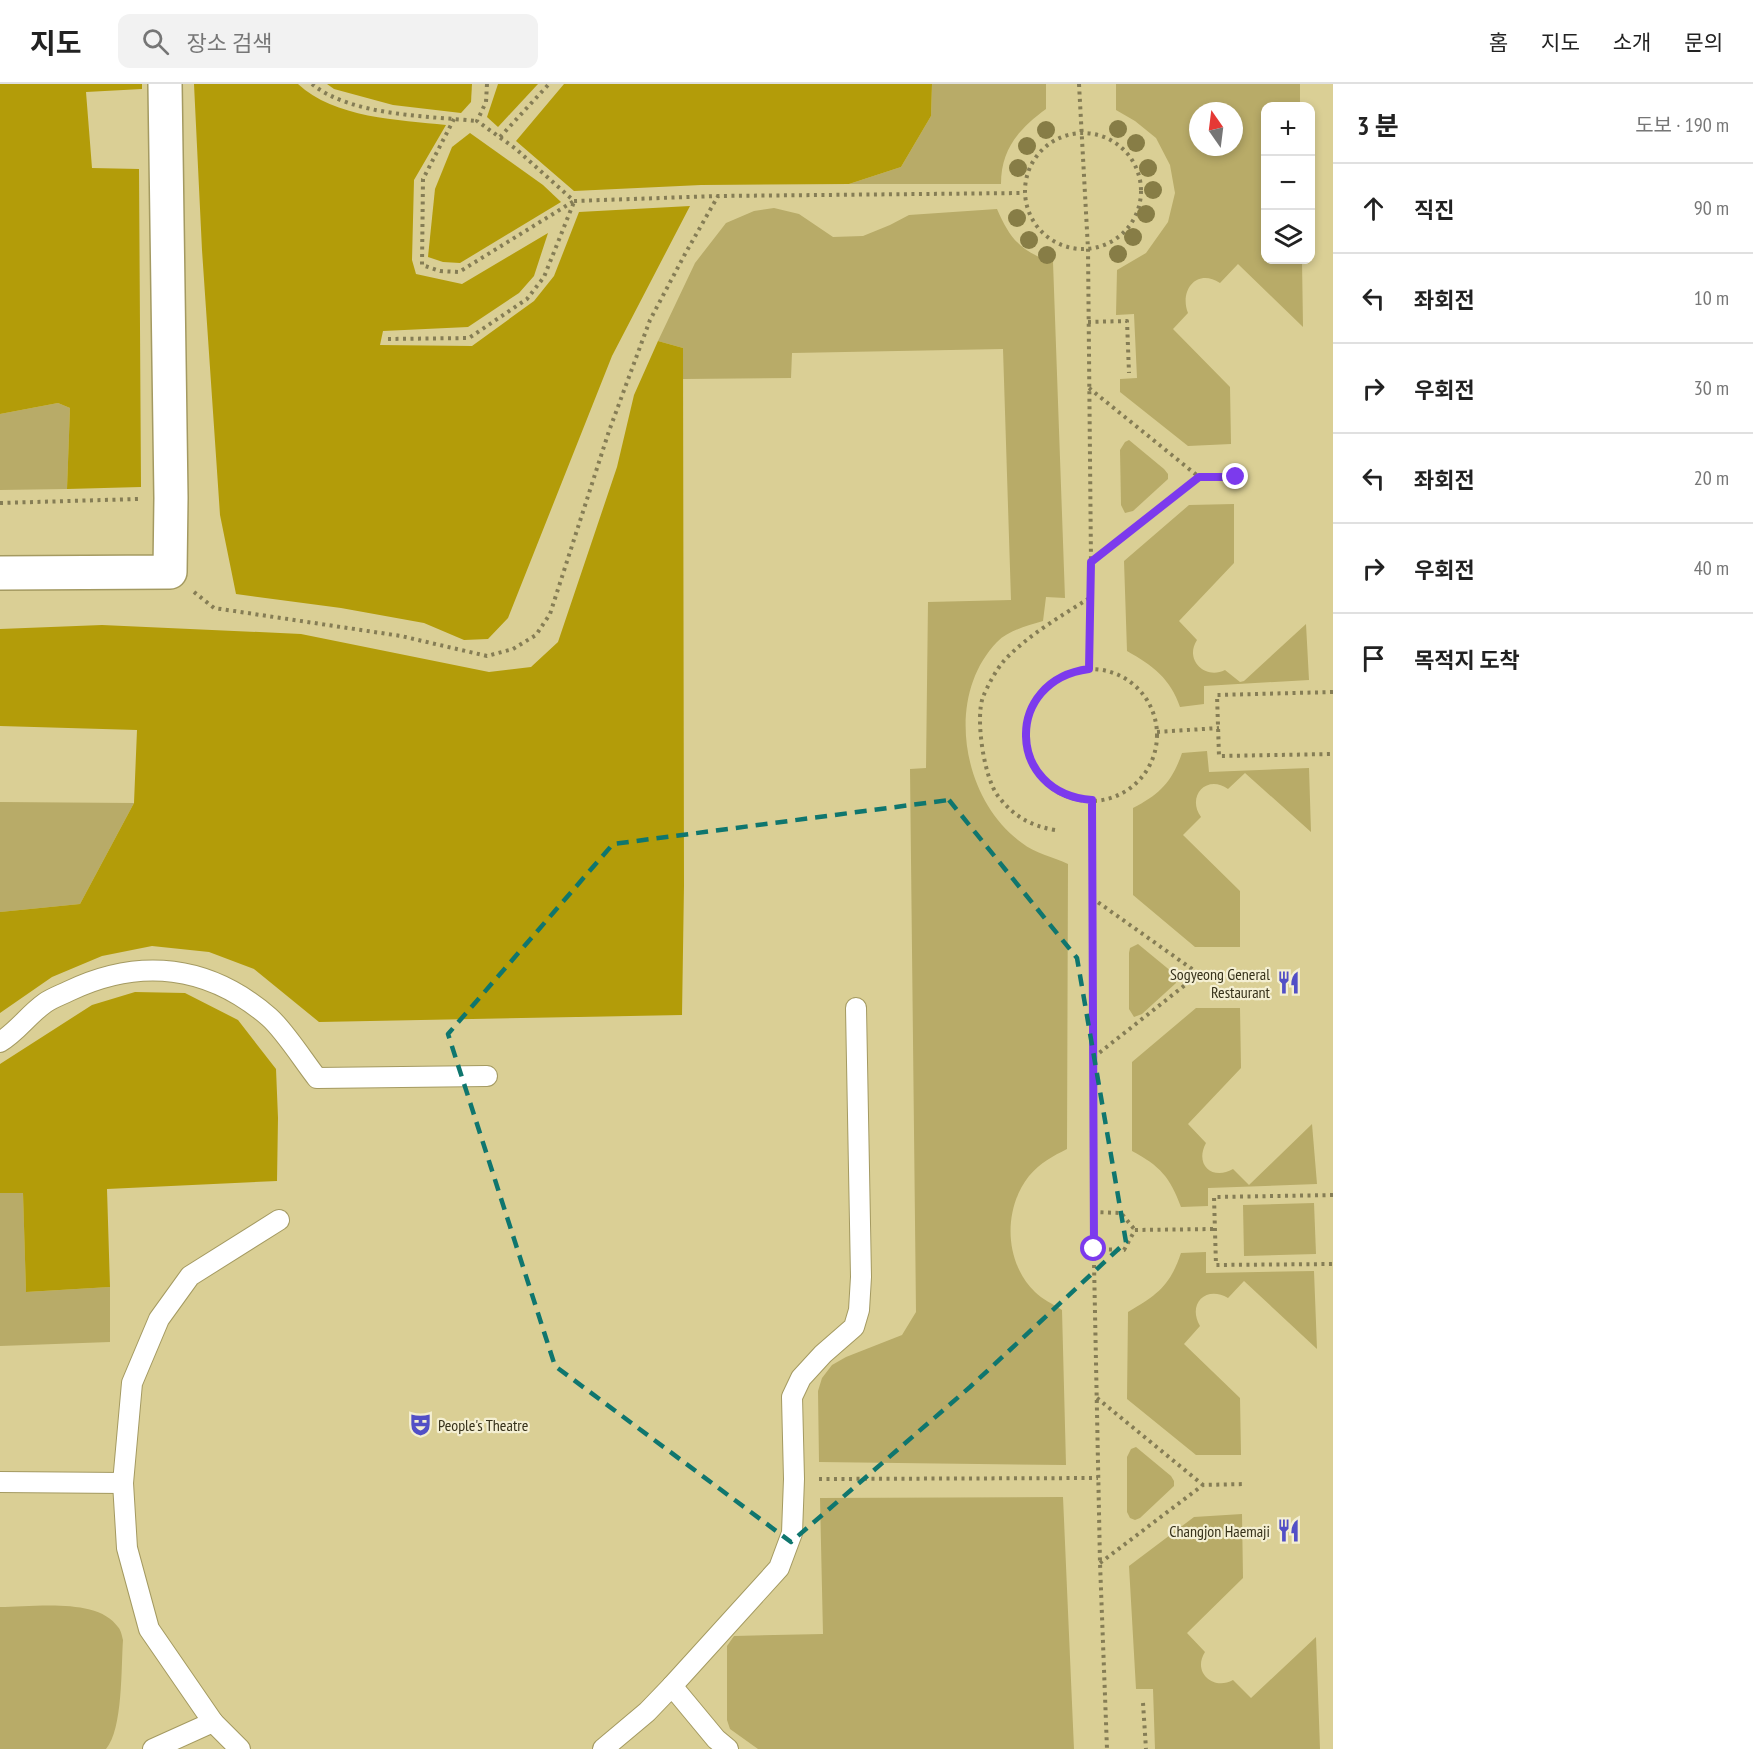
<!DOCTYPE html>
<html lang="ko">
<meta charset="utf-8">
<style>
body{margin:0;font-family:"PT Sans Narrow","Noto Sans KR",sans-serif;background:#f2f2f2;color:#222}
.controls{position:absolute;right:18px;top:18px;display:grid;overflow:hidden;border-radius:12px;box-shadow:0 3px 9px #0003}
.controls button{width:54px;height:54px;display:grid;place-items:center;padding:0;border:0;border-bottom:2px solid #e0e0e0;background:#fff;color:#222;font:30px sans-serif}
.compass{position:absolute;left:1189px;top:18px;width:54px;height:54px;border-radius:50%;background:#fff;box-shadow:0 3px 9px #0003;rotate:346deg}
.stop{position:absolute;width:18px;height:18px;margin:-14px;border:4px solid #7c3aed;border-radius:50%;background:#fff}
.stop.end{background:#7c3aed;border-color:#fff;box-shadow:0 2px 6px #0008}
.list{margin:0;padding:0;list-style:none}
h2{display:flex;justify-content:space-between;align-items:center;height:78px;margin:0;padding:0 24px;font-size:26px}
h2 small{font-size:20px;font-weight:400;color:#767676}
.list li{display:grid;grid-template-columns:39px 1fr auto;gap:18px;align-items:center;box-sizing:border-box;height:90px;padding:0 24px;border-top:2px solid #e0e0e0}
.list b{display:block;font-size:22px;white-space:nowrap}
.list em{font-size:20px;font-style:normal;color:#767676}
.icon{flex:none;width:33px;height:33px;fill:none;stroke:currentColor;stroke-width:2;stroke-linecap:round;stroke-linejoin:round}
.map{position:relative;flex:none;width:1333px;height:1665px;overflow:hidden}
header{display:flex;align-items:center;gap:36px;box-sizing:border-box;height:84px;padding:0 30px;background:#fff;border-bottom:2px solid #e0e0e0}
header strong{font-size:28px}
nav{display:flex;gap:33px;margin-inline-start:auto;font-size:21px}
.search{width:420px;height:54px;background:#f2f2f2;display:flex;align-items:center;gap:15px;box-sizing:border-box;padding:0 21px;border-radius:12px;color:#767676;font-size:22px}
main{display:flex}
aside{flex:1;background:#fff}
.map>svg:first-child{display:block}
</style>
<header>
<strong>지도</strong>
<div class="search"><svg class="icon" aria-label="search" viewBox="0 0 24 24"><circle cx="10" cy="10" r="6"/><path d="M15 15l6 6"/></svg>장소 검색</div>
<nav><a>홈</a><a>지도</a><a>소개</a><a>문의</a></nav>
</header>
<main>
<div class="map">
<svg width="1333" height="1665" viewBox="0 0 1333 1665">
<rect width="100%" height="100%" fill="#dacf95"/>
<g fill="#b8ab68" fill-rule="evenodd">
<path d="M932 0H1046V25C1019 45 1001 65 1001 100H849L901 83 931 32Z"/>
<path d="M1116 0H1300V22H1266V176H1302L1303 243 1238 180 1220 199C1197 184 1179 206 1188 229L1173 245 1230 303 1231 360 1188 362 1120 308V295L1137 294 1134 230 1116 231 1117 186 1146 169 1168 138 1175 109 1170 81 1156 54 1135 37 1116 26ZM1198 27H1234V63H1198Z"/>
<path d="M774 124 799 130 833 153 863 152 890 141 909 131 997 125C1010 155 1021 168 1053 178L1065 514 1046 513 1043 537C1027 542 1009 546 997 558 944 613 962 716 1022 759 1034 769 1054 773 1068 780L1067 1065C1053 1072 1040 1079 1029 1092 1003 1125 1004 1178 1035 1208 1042 1215 1053 1220 1062 1226L1066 1381 819 1378 818 1307 822 1294 832 1281 846 1273 902 1251 916 1228 910 685 926 684 928 518 1011 516 1003 265 792 269 791 294 683 295V264L658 257 695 179 726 139 754 127Z"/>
<polygon points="58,319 70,324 67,405 0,406 0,330"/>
<polygon points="1129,356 1164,385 1168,390 1168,395 1133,427 1125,429 1121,421 1120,366 1125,358"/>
<path d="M1234 420V479L1179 537 1197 556C1184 576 1205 596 1225 586L1240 598 1244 597 1306 540 1309 596 1204 602V620L1180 623C1171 595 1152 581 1127 567L1124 477 1189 421Z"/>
<path d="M1207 667 1209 688 1309 684 1311 748 1245 689 1228 705C1207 690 1186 712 1201 733L1183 751 1240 807V863H1195L1133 811V724C1160 710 1172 698 1182 669Z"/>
<polygon points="0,718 134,719 80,820 0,828"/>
<polygon points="1138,860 1172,888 1176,899 1142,930 1134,933 1129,925 1129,869 1130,864"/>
<path d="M1196 924H1240L1241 984 1188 1040 1206 1059C1194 1081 1213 1097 1233 1085L1249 1101 1312 1040 1317 1100 1208 1104V1122L1181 1123C1170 1093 1160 1082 1132 1067V978Z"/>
<polygon points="23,1108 26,1208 110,1203 110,1258 0,1262 0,1109"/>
<polygon points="1314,1119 1316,1170 1244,1172 1243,1121"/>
<path d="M1206 1168V1189L1314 1187 1317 1265 1244 1197 1228 1214C1206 1201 1187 1220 1200 1242L1184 1260 1240 1314 1241 1371H1196L1127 1315 1128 1228C1157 1211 1170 1202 1181 1169Z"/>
<polygon points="1136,1363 1171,1392 1174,1397 1174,1402 1140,1434 1135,1436 1130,1434 1127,1428 1127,1373 1131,1365"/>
<polygon points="1063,1413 1074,1665 758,1665 730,1645 727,1636 727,1562 734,1552 823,1550 820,1414"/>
<path d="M1242 1430 1243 1494 1187 1549 1205 1568C1192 1588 1213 1607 1233 1596L1251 1614 1316 1553 1320 1665H1155L1153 1605H1136L1129 1482 1194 1433Z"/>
<path d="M0 1523C32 1523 98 1513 118 1543 121 1546 122 1552 123 1556 121 1584 123 1645 106 1665H0Z"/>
</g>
<g fill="#b39c09">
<polygon points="0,0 142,0 142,5 86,8 92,84 139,85 141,403 67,405 70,324 58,319 0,330"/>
<path d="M194 0H298C334 34 399 36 446 41L414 96 412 176 416 190 462 200 548 149 534 192 519 209 468 243 383 247 380 261 472 262 534 217 554 192 579 128 690 122 612 272 508 534 488 555 464 556 424 539 341 524 236 510 220 431 202 166Z"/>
<polygon points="327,0 472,0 471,18 461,29 393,21 334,5"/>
<polygon points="498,0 538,0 498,43 487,33"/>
<polygon points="564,0 932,0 931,32 901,83 849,100 701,101 574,107 516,57"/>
<polygon points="470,49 543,101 561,118 460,179 443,178 428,173 435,105 452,63"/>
<polygon points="658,257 683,264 684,801 682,931 319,938 254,885 209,868 152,862 102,872 52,893 0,929 0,828 80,820 134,719 137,646 0,642 0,545 102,541 301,550 489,588 531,583 558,558 617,383 634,311"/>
<polygon points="135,908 185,909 238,936 276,985 278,1034 277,1097 107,1105 110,1203 26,1208 23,1109 0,1109 0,980 92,921"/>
</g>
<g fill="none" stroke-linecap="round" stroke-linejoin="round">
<defs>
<g id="lane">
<path d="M0 958C17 948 28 931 45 919 52 914 61 911 69 907 140 873 209 881 269 933 284 946 303 976 317 994L487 992"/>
<polyline points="0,1398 123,1399"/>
<polyline points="672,1602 779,1484 792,1449 794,1395 792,1313 801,1294 823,1270 854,1243 859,1226 861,1193 856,924"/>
<polyline points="213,1638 149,1545 127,1464 123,1399 132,1299 159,1235 190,1192 279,1136"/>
<polyline points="153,1665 213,1638 240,1665"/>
<polyline points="603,1665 647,1628 672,1602 716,1655 728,1665"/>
</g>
<polyline id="street" points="0,489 170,488 171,414 165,0"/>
</defs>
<use href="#lane" stroke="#a49a61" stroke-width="22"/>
<use href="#street" stroke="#a49a61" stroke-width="36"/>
<g stroke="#857d55" stroke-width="4" stroke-dasharray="3 4.5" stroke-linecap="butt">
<path d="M312 0C351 32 428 32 477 37"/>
<polyline points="487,0 486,18 477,37 516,65 574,117 718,112 1024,109"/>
<polyline points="1079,0 1088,165 1091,478 1089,585"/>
<polyline points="454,35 423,95 422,181 440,187 459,188 574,117"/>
<circle cx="1083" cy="107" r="58"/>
<polyline points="500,53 549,0"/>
<polyline points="1088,238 1127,237 1129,289"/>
<polyline points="388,255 469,254 527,215 544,193 574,118"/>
<polyline points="1089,304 1199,393 1236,393"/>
<polyline points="0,419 138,415"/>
<polyline points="1091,478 1199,393"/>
<polyline points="194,508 214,524 401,552 487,572 513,565 536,551 550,530 609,347 650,236 685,170 718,112"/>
<circle cx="1091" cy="651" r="66"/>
<polyline points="1333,608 1217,611 1219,672 1333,670"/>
<polyline points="1157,648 1219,644"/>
<polyline points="1092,716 1091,814 1094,973 1093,1128 1100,1479 1107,1665"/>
<path d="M1055 746C1031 742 1013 732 998 712 984 694 975 634 983 613 987 603 996 586 1003 578 1025 553 1061 532 1088 515"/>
<polyline points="1092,814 1199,890 1094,973"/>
<polyline points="1199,890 1238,892"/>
<polyline points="1333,1111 1214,1113 1216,1181 1333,1180"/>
<polyline points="1093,1128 1121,1129 1135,1146"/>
<polyline points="1135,1146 1215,1145"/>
<polyline points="1094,1165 1124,1166 1135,1146"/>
<polyline points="1097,1314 1203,1401"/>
<polyline points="819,1395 1098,1394"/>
<polyline points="1100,1479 1203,1401 1244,1400"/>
<polyline points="1143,1619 1146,1665"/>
</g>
<use href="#lane" stroke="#fff" stroke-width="20"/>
<use href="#street" stroke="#fff" stroke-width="33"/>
</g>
<g fill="#877d46">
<circle cx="1118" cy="45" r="9"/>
<circle cx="1046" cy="46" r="9"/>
<circle cx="1136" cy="59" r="9"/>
<circle cx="1027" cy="62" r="9"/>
<circle cx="1018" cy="84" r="9"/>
<circle cx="1148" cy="84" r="9"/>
<circle cx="1153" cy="106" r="9"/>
<circle cx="1146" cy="130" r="9"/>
<circle cx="1017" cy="134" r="9"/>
<circle cx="1133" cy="153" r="9"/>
<circle cx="1029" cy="156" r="9"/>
<circle cx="1118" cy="170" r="9"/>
<circle cx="1047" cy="171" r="9"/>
</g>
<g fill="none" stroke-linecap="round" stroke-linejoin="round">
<path stroke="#7c3aed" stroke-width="8" d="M1094 1165 1092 716C1006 710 1003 596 1089 585L1091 478 1199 393H1236"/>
</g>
<path fill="none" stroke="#0f766e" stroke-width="4.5" stroke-dasharray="12 8" stroke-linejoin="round" d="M949 716 1077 874 1126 1158 970 1303 791 1458 555 1282 448 950 613 760Z"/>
<defs>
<symbol id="restaurant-bare" viewBox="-9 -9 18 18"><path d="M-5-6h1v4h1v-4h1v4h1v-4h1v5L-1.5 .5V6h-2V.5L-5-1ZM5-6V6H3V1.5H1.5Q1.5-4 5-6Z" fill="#524fc6" stroke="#f4efd2" stroke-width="2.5" paint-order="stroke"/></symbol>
<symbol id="theatre-bare" viewBox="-9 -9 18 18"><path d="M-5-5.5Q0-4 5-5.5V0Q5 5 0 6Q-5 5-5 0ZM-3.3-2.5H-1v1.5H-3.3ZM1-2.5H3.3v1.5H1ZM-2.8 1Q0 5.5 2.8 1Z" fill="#524fc6" stroke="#f4efd2" stroke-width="2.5" paint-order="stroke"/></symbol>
</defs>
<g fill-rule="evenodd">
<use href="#restaurant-bare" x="1272" y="882" width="33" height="33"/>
<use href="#theatre-bare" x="404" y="1324" width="33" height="33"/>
<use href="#restaurant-bare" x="1272" y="1430" width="33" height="33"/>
</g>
<g text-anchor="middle" stroke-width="4.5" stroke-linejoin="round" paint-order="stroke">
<g font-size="16" fill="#36311a" stroke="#f4efd2" text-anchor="end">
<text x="1270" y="896">Sogyeong General<tspan x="1270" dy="18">Restaurant</tspan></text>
<text x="438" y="1347" text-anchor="start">People's Theatre</text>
<text x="1270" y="1453">Changjon Haemaji</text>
</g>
</g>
</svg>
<div class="controls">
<button>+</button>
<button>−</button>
<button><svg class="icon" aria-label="layers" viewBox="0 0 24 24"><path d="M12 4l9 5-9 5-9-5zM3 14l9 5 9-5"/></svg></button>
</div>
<svg class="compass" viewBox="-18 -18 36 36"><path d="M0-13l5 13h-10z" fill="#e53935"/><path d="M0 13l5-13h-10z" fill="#767676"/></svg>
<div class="stop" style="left:1094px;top:1165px"></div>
<div class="stop end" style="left:1236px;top:393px"></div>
</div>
<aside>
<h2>3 분<small>도보 · 190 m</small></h2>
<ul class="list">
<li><svg class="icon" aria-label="ahead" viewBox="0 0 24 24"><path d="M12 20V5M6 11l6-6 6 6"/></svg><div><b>직진</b></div><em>90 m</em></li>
<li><svg class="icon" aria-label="left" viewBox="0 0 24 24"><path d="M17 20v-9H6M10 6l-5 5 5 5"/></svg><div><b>좌회전</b></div><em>10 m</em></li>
<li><svg class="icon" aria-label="right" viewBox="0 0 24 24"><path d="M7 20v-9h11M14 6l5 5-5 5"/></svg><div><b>우회전</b></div><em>30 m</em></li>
<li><svg class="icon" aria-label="left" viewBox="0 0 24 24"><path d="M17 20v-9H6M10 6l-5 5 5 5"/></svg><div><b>좌회전</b></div><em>20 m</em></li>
<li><svg class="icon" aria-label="right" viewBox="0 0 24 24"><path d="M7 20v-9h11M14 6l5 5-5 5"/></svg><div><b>우회전</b></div><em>40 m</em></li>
<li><svg class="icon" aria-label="arrive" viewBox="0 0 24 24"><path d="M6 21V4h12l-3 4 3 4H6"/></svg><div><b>목적지 도착</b></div></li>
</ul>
</aside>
</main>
